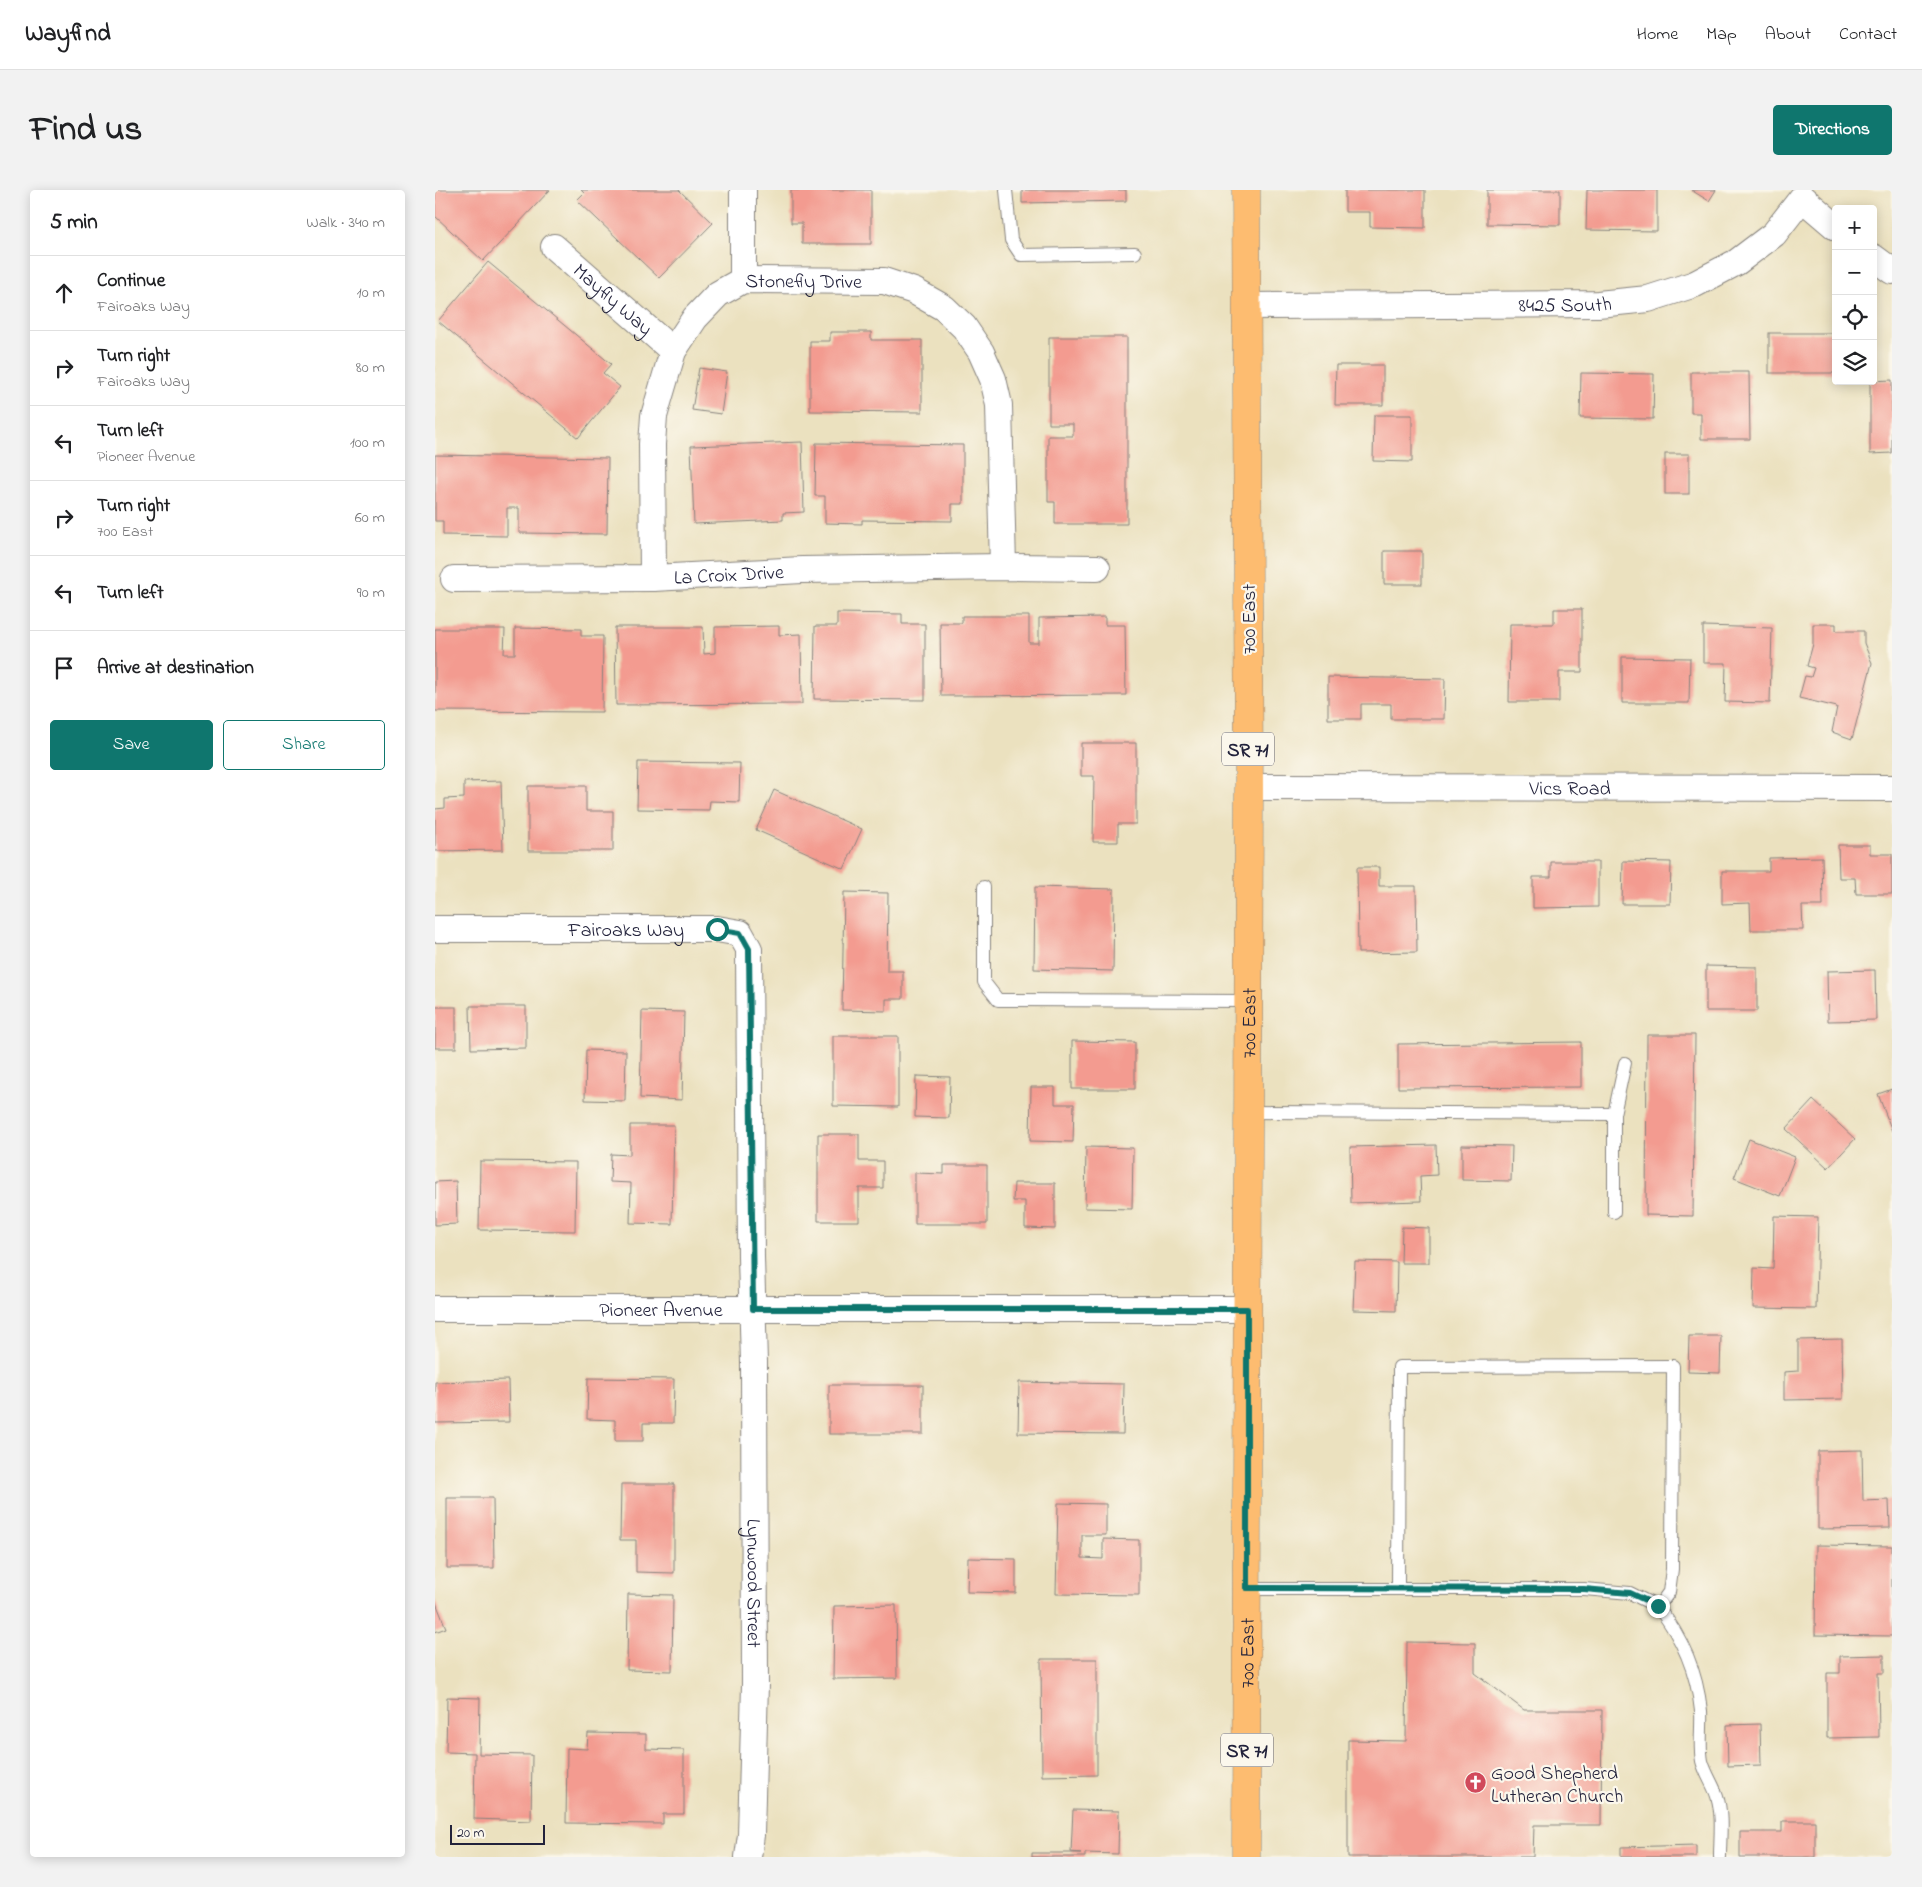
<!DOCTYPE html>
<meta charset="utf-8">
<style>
body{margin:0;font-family:"Indie Flower",sans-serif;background:#f2f2f2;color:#202124}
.controls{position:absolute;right:15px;top:15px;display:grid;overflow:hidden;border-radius:5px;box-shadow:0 2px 12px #0003}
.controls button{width:45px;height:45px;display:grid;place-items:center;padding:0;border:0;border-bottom:1px solid #e0e0e0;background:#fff;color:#202124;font:25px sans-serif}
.scale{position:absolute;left:15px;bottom:12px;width:95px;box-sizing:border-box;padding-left:5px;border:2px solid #22223b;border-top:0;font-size:14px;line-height:18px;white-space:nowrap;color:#22223b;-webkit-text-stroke:4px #fbf7ec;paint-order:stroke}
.stop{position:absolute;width:15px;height:15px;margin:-11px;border:4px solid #0f766e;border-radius:50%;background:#fff}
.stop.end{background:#0f766e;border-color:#fff;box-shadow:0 1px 5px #0008}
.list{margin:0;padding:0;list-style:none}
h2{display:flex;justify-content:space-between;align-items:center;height:65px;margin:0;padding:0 20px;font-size:21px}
h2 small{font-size:16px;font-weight:400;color:#757577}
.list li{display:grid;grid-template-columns:32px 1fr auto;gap:15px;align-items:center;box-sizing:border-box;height:75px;padding:0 20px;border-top:1px solid #e0e0e0}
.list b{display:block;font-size:19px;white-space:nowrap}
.list p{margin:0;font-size:16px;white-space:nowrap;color:#757577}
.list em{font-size:16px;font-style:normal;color:#757577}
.actions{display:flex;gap:10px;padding:15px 20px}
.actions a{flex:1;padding:11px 0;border:1px solid #0f766e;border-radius:5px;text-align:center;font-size:18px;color:#0f766e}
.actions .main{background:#0f766e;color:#fff}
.icon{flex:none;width:28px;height:28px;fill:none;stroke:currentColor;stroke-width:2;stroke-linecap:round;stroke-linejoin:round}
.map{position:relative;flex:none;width:1457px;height:1667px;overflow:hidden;border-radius:5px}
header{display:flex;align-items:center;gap:30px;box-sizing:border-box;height:70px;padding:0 25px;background:#fff;border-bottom:1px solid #e0e0e0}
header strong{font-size:24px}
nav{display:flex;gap:28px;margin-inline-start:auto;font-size:18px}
.intro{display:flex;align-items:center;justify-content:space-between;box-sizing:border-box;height:120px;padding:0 30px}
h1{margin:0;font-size:35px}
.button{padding:12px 22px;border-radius:5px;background:#0f766e;color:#fff;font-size:18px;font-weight:700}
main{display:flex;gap:30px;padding:0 30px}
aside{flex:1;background:#fff;border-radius:5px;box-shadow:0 2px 12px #0003}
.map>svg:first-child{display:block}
</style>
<header>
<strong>Wayfind</strong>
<nav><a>Home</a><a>Map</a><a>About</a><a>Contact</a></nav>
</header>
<div class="intro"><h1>Find us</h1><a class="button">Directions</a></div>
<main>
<aside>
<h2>5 min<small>Walk · 340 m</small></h2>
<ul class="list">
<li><svg class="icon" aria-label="ahead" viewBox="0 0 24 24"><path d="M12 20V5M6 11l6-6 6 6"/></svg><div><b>Continue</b><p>Fairoaks Way</p></div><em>10 m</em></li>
<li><svg class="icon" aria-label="right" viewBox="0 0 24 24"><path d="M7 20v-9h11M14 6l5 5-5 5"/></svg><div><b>Turn right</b><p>Fairoaks Way</p></div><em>80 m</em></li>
<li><svg class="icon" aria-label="left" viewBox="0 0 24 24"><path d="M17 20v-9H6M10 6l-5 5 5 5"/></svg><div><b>Turn left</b><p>Pioneer Avenue</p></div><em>100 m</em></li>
<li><svg class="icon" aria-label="right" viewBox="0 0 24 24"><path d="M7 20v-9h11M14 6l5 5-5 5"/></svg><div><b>Turn right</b><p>700 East</p></div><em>60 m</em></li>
<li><svg class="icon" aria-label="left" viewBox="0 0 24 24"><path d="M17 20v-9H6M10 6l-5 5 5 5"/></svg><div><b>Turn left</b></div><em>90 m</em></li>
<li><svg class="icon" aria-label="arrive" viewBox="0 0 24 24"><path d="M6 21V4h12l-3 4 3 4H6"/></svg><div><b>Arrive at destination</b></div></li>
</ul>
<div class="actions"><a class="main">Save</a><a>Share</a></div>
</aside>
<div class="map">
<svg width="1457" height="1667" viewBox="0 0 1457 1667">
<rect width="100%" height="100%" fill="#fbf7ec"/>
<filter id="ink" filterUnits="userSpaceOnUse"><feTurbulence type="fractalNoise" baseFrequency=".02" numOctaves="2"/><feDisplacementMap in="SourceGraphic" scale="10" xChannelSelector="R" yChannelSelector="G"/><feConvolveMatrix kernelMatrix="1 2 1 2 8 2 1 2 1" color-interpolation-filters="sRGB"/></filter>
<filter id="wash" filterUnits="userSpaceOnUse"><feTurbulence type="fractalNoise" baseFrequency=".0096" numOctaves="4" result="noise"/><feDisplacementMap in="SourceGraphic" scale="20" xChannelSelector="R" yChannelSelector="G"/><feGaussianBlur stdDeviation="1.12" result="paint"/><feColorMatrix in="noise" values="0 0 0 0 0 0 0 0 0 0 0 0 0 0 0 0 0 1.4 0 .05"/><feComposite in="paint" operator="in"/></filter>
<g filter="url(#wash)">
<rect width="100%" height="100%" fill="#ebe1bf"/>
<g id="blocks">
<g fill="#f39b90">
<polygon points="4,0 115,0 48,71 0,26 0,4"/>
<polygon points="146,0 244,0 278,33 224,88 142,10 149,3"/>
<polygon points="356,0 436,0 436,54 367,54 367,33 356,33"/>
<polygon points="587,0 691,0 691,11 587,13"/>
<polygon points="910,0 990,0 990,38 935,37 935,22 910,22"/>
<polygon points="1052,0 1125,0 1125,35 1052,34"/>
<polygon points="1152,0 1222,0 1222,41 1151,40"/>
<polygon points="1256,0 1281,0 1274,11"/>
<polygon points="53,72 176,174 168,183 185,197 143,248 3,131"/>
<polygon points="395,142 436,142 436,150 487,150 487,222 375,221 375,151 395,151"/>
<rect x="1334" y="143" width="67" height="40"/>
<polygon points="614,147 692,147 692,334 620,334 620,312 613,312 613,246 638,246 638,234 614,234"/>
<polygon points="901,175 948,175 948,215 900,215"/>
<polygon points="264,178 292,182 286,224 257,220"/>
<polygon points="1256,182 1314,182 1315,249 1266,249 1266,223 1256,223"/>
<polygon points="1146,183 1219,184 1218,229 1145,228"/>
<polygon points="1457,190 1457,263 1435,264 1435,191"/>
<polygon points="939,225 977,225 977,272 938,271"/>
<polygon points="367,252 369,322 348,323 348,330 259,334 256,256"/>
<polygon points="381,253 528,255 528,314 517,314 517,331 427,330 427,334 390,333 390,306 380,306"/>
<rect x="1230" y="264" width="24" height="40"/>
<polygon points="0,265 173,268 172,344 84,343 84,318 72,318 72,346 8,345 8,331 0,331"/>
<rect x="949" y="361" width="38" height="33"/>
<polygon points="1119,419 1147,419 1147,482 1124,482 1124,512 1074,512 1075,434 1119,434"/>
<polygon points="402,423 467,424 467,434 490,434 490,510 379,509 380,436 402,436"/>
<polygon points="527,426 594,426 594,453 604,453 604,428 670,427 670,435 690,435 691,505 506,506 505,433 527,433"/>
<polygon points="1378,434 1401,434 1401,441 1429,441 1429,453 1437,473 1417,549 1397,542 1402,517 1364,508 1370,486 1376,487 1379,478 1372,476 1378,454"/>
<polygon points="344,436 344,445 366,444 367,514 181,515 180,437 268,437 269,464 280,463 280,437"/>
<polygon points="1268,436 1337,438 1335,513 1290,512 1291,473 1268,473"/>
<polygon points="80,438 146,439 146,446 168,446 167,522 0,521 0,439 70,439 69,464 80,464"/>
<polygon points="1187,467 1255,468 1254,513 1187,513"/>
<polygon points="893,487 1010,489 1009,529 956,529 956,514 926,514 926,529 893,529"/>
<polygon points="646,553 701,553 701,634 683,634 683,652 658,652 659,586 646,586"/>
<polygon points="203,572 305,573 304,612 275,611 274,620 202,619"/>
<polygon points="66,591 68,660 0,661 0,619 10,618 10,609 29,608 29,592"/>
<polygon points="93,596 151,596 151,621 178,621 178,661 93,661"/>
<polygon points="339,600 427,639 409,679 321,640"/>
<polygon points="1403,655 1435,655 1435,664 1457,664 1457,704 1421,704 1420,688 1404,688"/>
<polygon points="1387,667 1388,716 1367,716 1368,740 1316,740 1315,713 1287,714 1287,681 1334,681 1334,668"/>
<polygon points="1188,671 1236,672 1235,714 1187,714"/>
<polygon points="1116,672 1163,672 1163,717 1098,718 1098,687 1116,687"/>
<polygon points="922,677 944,677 944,696 981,696 982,762 923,763"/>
<polygon points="600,697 679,699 678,781 599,779"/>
<polygon points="409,702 453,703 452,781 468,781 468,809 451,809 451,821 407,820"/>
<polygon points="1271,776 1322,777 1322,821 1271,821"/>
<polygon points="1440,780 1441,830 1393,831 1392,781"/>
<polygon points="35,816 91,816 91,858 36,859"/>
<rect x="0" y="817" width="21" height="41"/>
<polygon points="207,821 249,822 247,910 205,908"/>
<polygon points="1212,845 1260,845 1258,1026 1211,1025"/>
<polygon points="398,846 463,846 463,917 398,916"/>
<polygon points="637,851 700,852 700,899 637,899"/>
<polygon points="1146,852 1146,897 963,898 963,854"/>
<polygon points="151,860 191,861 190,911 150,910"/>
<polygon points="481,886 515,887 514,928 480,927"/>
<polygon points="596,897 620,897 620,914 639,914 638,952 595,951"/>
<polygon points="1457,899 1457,941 1443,904"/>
<polygon points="1378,910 1420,949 1393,978 1351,939"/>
<polygon points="195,935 239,935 237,1034 195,1033 196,993 175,992 176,964 195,965"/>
<polygon points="383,944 424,944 424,971 448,971 448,998 424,998 424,1031 383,1031"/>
<polygon points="1314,949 1360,967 1345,1006 1299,988"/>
<polygon points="1001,955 1002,985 985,986 986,1011 916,1013 915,957"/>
<polygon points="1027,955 1077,956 1076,991 1027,990"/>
<polygon points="651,957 698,958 697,1019 650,1018"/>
<polygon points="45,971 141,972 140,1041 44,1040"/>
<polygon points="509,975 552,975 552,1034 480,1034 480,983 509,984"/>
<polygon points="21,991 22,1034 0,1035 0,992"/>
<polygon points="579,993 620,993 620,1039 590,1038 590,1011 578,1011"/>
<polygon points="1339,1026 1383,1027 1381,1119 1318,1118 1319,1078 1338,1079"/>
<polygon points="967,1037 994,1038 994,1073 966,1073"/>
<polygon points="920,1071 962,1072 961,1121 918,1120"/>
<polygon points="1254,1146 1286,1146 1285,1183 1253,1182"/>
<polygon points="1407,1149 1408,1209 1349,1210 1349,1182 1363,1181 1363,1150"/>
<polygon points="153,1188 239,1189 238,1233 208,1233 208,1251 180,1251 180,1230 152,1229"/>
<polygon points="73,1190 74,1232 0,1233 0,1192"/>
<polygon points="584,1192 689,1194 688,1244 583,1243"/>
<rect x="394" y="1195" width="94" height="49"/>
<polygon points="1427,1260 1428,1311 1454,1310 1455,1338 1383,1339 1383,1261"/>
<polygon points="186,1294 239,1294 239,1383 201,1382 201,1350 185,1350"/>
<polygon points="12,1308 58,1308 59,1378 12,1378"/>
<polygon points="623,1313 671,1314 671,1345 647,1345 647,1368 668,1369 668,1349 704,1350 704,1405 621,1404"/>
<polygon points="1381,1355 1457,1356 1457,1446 1380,1445"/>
<polygon points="533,1368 581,1369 581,1403 532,1402"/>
<polygon points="193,1404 238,1405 237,1481 192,1480"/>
<polygon points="0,1410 11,1438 0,1442"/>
<polygon points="461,1415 462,1488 398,1489 399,1416"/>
<polygon points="972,1452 1040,1453 1040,1483 1089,1520 1167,1520 1166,1635 1099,1635 1098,1667 913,1667 913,1550 971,1551"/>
<polygon points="1449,1465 1449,1483 1443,1483 1444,1547 1392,1548 1392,1483 1405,1483 1405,1466"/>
<polygon points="606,1469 662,1469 662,1585 607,1586"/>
<polygon points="12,1507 45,1508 44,1564 97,1565 96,1631 39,1629 40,1563 11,1562"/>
<polygon points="1325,1534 1326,1575 1293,1576 1292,1535"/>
<polygon points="153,1543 211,1544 211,1559 249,1560 249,1624 228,1624 228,1634 131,1633 132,1558 152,1559"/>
<polygon points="638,1620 684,1621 683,1664 650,1663 650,1667 597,1667 597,1663 646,1663 636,1662"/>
<polygon points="1347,1631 1380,1631 1380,1667 1305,1667 1305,1642 1347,1642"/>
<polygon points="1261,1655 1261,1667 1186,1667 1186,1657"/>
</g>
</g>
</g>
<g filter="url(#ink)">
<use href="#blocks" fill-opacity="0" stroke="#86827d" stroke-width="1"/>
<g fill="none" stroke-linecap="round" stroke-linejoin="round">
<defs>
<g id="lane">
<polyline points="571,0 576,50 586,65 700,63"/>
<polyline points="549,697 549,792 563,810 813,811"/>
<polyline points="813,922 1179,924 1179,1022"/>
<polyline points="1179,924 1190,873"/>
<polyline points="812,1399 1149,1399 1195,1403 1223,1417 1234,1402 1237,1379 1238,1176 964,1177 963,1399"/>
<path d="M1223 1417C1247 1447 1262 1482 1266 1521 1267 1537 1264 1555 1267 1571 1270 1583 1278 1594 1282 1606 1288 1625 1285 1648 1285 1667"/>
</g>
<g id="street">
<polyline points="308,0 308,90"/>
<path id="s1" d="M119 57 238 161"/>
<polyline points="1438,67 1457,81"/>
<path id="s2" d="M812 116 1163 114 1213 109 1260 94 1302 72 1339 44 1367 8 1401 37"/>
<path id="s3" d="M218 388 217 254 219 226 238 161 260 128 283 104 308 90 449 91 479 101 509 118 529 137 546 162 558 189 564 215 568 377"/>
<path id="s4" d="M19 389 218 388 367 380 568 377 662 378"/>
<path id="s5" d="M814 597 1457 598"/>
<path id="s6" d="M0 739H282L305 743 314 759 316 1067 319 1172 320 1494 316 1645 313 1667"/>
<path id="s7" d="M0 1119H812"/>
</g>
<g id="primary">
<path id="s8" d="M811 1667 814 597 811 0"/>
</g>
</defs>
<use href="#lane" stroke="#86827d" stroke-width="14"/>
<use href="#street" stroke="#86827d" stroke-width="28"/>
<use href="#primary" stroke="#86827d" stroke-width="29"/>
<use href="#lane" stroke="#fff" stroke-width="12"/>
<use href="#street" stroke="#fff" stroke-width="26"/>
<use href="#primary" stroke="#fdbc70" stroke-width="28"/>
</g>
</g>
<g fill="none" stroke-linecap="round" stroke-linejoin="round" filter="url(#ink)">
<polyline stroke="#0f766e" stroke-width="6" points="282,739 305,743 314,759 318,1119 812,1119 812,1398 1149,1399 1195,1403 1223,1416"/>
</g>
<defs>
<symbol id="church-disc" viewBox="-11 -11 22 22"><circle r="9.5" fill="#d1495b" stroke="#fbf7ec"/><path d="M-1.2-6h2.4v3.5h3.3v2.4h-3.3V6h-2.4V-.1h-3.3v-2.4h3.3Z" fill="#fff"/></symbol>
</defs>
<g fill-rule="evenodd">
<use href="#church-disc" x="1028" y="1580" width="25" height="25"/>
</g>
<g text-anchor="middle" stroke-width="4.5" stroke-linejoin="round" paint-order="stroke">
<g fill="#fbf7ec" stroke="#636270" stroke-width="1">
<rect x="787" y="542.5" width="52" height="33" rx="4"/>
<rect x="786" y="1543.5" width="52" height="33" rx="4"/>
</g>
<g font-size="19" font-weight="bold" fill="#22223b">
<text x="813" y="566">SR 71</text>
<text x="812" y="1567">SR 71</text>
</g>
<g font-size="20" fill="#22223b" stroke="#fbf7ec">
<text dy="7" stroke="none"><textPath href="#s3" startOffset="392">Stonefly Drive</textPath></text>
<text dy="7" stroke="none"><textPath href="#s1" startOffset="79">Mayfly Way</textPath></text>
<text dy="7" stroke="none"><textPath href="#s2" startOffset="318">8425 South</textPath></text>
<text dy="7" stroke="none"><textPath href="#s4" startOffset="275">La Croix Drive</textPath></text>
<text transform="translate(813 429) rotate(-90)" y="7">700 East</text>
<text dy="7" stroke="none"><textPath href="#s5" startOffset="321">Vics Road</textPath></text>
<text dy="7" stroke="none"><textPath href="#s6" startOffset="191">Fairoaks Way</textPath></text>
<text dy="7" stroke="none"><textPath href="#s8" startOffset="834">700 East</textPath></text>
<text dy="7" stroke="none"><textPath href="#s7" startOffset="226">Pioneer Avenue</textPath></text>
<text dy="7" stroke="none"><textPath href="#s6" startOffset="958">Lynwood Street</textPath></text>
<text dy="7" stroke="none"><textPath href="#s8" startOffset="204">700 East</textPath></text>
</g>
<g font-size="20" fill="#22223b" stroke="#fbf7ec" text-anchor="start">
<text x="1056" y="1589">Good Shepherd<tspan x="1056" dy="23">Lutheran Church</tspan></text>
</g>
</g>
</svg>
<div class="controls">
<button>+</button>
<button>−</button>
<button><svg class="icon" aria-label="locate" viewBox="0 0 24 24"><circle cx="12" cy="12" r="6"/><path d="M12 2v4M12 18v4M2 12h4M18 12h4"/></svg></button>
<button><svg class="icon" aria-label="layers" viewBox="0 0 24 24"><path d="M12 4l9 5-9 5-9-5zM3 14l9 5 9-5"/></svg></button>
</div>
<div class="scale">20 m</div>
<div class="stop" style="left:282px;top:739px"></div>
<div class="stop end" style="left:1223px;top:1416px"></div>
</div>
</main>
